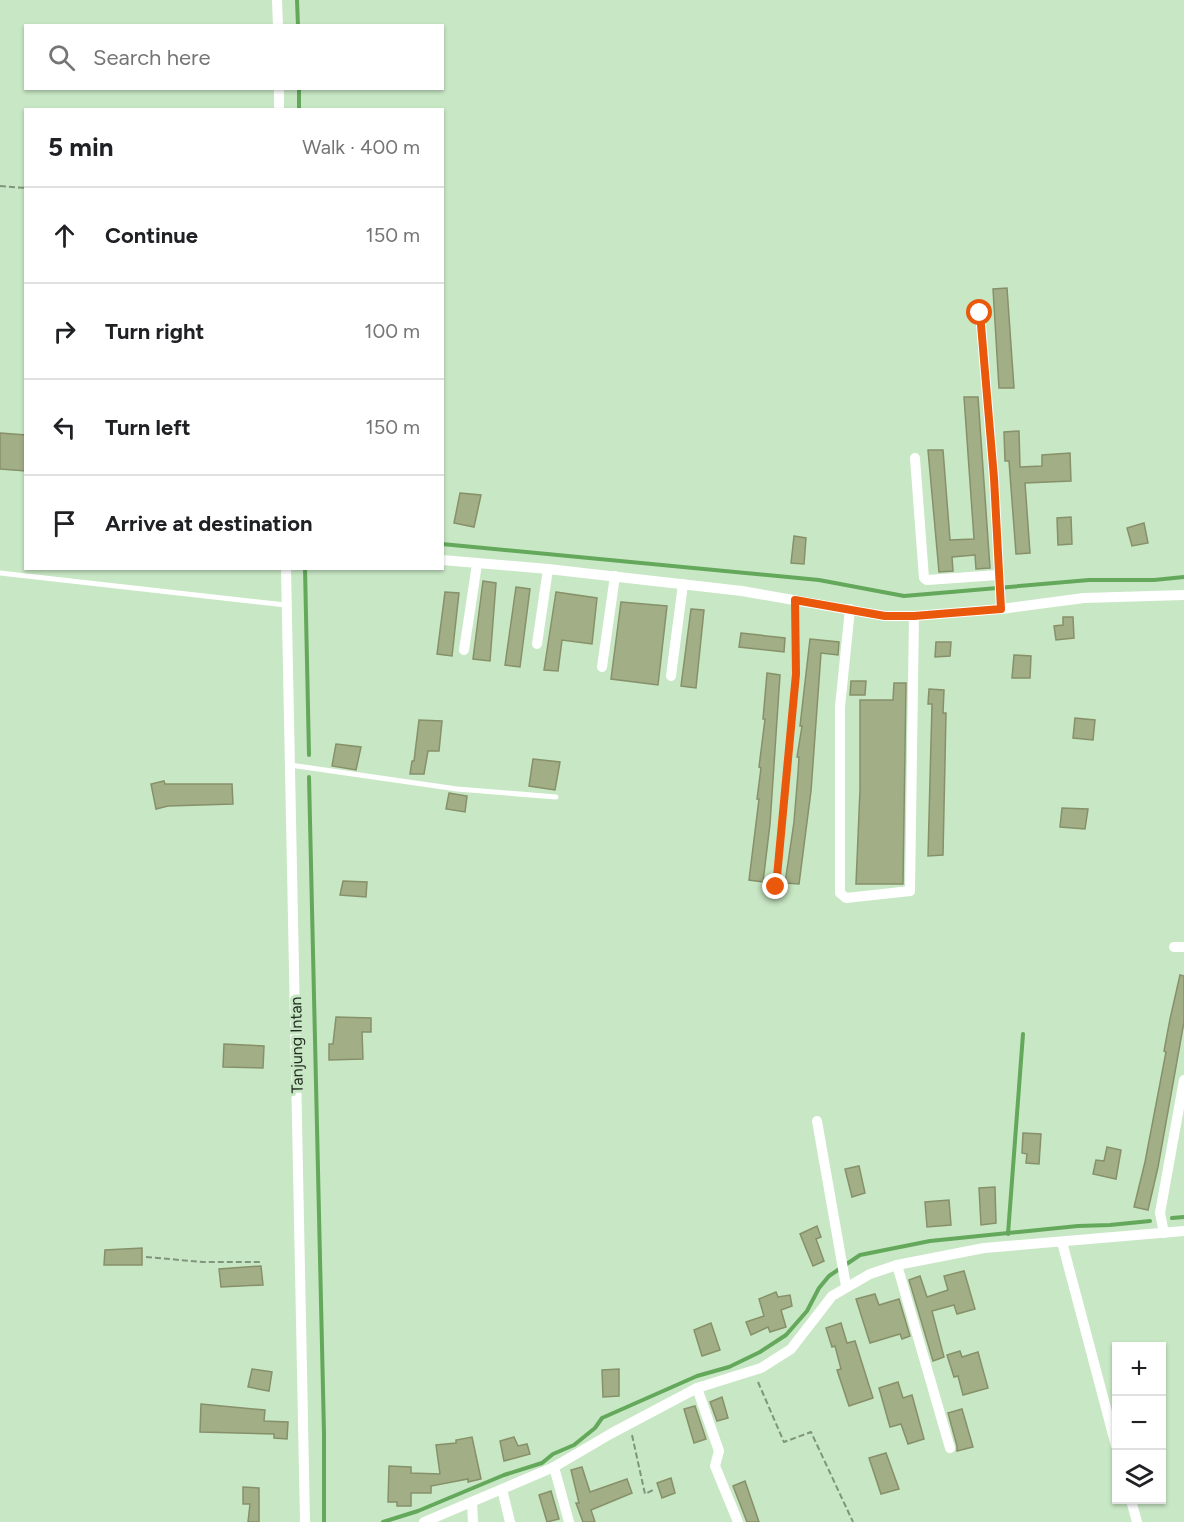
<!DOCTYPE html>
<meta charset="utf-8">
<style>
body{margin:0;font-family:Figtree,sans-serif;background:#f2f2f2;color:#202124}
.controls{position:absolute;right:18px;bottom:18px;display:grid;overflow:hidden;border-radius:0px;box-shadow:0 2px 4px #0004}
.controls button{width:54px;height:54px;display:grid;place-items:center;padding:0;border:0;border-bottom:2px solid #e0e0e0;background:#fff;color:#202124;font:30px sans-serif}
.stop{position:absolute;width:18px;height:18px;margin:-14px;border:4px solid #ea580c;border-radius:50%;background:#fff}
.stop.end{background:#ea580c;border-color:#fff;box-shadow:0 2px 6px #0008}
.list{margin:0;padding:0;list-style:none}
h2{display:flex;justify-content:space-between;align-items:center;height:78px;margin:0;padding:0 24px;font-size:26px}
h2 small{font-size:20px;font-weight:400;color:#757577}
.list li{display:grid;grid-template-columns:39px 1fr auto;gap:18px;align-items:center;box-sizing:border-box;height:96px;padding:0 24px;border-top:2px solid #e0e0e0}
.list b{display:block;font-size:22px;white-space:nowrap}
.list em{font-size:20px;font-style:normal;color:#757577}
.icon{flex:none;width:33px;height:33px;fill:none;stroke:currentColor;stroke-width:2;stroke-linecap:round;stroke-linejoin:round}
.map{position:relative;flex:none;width:1184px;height:1522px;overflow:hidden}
.search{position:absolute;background:#fff;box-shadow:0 2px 4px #0004;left:24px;top:24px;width:420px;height:66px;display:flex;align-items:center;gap:15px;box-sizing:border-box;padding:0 21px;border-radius:0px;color:#757577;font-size:22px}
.panel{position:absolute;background:#fff;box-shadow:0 2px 4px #0004;left:24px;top:108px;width:420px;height:462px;border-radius:0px}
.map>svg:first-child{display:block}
</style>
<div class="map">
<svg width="1184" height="1522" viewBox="0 0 1184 1522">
<rect width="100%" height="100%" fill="#c8e7c4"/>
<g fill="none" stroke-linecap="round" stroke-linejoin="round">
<g stroke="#63a85b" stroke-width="4">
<polyline points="297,0 298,26"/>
<polyline points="299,88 299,110"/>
<polyline points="442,544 819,580 904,596 1089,580 1154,580 1184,577"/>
<polyline points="305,568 309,755"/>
<polyline points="309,777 324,1433 324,1522"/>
<polyline points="1172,1218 1184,1217"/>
<polyline points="1008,1234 1023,1034"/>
<polyline points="383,1522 418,1511 504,1475 542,1463 553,1454 574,1445 595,1428 602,1418 697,1376 729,1367 760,1352 786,1335 807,1311 819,1288 829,1276 860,1255 930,1241 1078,1226 1110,1225 1150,1221"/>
</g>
</g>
<g fill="#a2ae86" stroke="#86916a" stroke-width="1.5">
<polygon points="1007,288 1014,388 999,388 993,289"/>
<polygon points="964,397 978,397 990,568 976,569 975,555 952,557 953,571 939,572 928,450 943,450 950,540 974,539"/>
<polygon points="1019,431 1020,467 1042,466 1042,455 1070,453 1071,481 1025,483 1030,553 1016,554 1009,461 1005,461 1004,432"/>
<polygon points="0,433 26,435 26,471 0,469"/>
<polygon points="460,493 481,495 474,527 454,523"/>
<polygon points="1071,517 1072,544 1058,545 1057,518"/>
<polygon points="1144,523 1148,543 1132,546 1127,528"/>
<polygon points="794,536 806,538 804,564 791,563"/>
<polygon points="483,581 496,583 490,661 473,659"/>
<polygon points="516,587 530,589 520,667 505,665"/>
<polygon points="445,592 459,593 452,656 437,654"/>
<polygon points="556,592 597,598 592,644 562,640 558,671 544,670"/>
<polygon points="621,602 667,606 658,685 611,679"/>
<polygon points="691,609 704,610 696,688 681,686"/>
<polygon points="1063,617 1073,617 1074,638 1056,640 1054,626 1063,625"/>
<polygon points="741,633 785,638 784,652 739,647"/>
<polygon points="810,639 839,642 838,655 821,653 811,791 799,884 785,883 794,822 798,773 799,757 797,757 802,726 800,726"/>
<polygon points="936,642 951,642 950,656 935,657"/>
<polygon points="1014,655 1031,656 1030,678 1012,678"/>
<polygon points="767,673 780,675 770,824 763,882 749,880 759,799 757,799 761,768 759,767 765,719 763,719"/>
<polygon points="851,681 866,681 865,695 850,695"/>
<polygon points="894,683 906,683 903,884 856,884 860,790 860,700 893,700"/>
<polygon points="929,689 944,690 943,713 946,713 943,855 928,856 932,704 928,704"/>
<polygon points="1075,718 1095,720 1093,740 1073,738"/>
<polygon points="419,720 442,721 439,751 428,751 424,774 410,774 412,761 414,761"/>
<polygon points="336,744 361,747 356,770 332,766"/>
<polygon points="533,759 560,762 555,790 529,786"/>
<polygon points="164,781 165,784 232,784 233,804 168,806 156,809 151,784"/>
<polygon points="449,793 467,796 465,812 446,809"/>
<polygon points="1062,808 1088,809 1085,829 1060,827"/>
<polygon points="343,881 367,882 366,897 340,895"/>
<polygon points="1180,975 1184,976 1184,1022 1158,1167 1148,1210 1134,1207 1145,1162 1166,1052 1164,1051 1170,1019"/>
<polygon points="336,1017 371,1018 371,1032 362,1032 363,1059 329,1060 329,1044 333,1044"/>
<polygon points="224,1044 264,1046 263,1068 223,1067"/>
<polygon points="1023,1133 1041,1134 1039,1164 1026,1163 1027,1154 1022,1153"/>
<polygon points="1107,1147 1121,1150 1116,1179 1093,1174 1096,1160 1104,1161"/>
<polygon points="859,1166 865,1193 852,1197 845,1169"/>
<polygon points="995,1187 996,1223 981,1225 979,1188"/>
<polygon points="949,1200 951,1225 927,1227 925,1202"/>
<polygon points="817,1226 821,1237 816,1239 824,1261 813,1266 800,1234"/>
<polygon points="142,1248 142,1265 104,1265 105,1250"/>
<polygon points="261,1266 263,1285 221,1287 219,1269"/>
<polygon points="964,1271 975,1309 957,1314 954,1305 932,1311 944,1357 933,1361 909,1280 920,1276 927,1297 948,1290 944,1276"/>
<polygon points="776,1292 778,1297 790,1295 792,1306 781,1310 786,1327 770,1332 768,1327 751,1335 746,1322 764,1316 759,1299"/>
<polygon points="875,1294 879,1305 899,1299 910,1336 902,1339 900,1334 870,1343 856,1299"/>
<polygon points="711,1323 720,1350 702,1356 694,1330"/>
<polygon points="841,1323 847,1343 855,1341 873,1398 849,1406 837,1370 841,1369 835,1346 832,1347 826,1328"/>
<polygon points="960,1351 962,1357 978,1352 988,1388 963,1395 958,1376 954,1377 947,1355"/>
<polygon points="252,1369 272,1372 269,1391 248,1387"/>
<polygon points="619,1369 619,1396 603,1397 602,1370"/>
<polygon points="898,1382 903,1398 912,1395 924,1439 908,1444 901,1424 890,1427 879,1388"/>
<polygon points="722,1397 728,1418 717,1421 710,1402"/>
<polygon points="201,1404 265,1410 264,1421 288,1422 287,1439 274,1438 274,1434 200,1432"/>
<polygon points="695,1406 706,1439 694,1443 684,1409"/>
<polygon points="962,1409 973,1447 957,1451 957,1446 948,1413"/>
<polygon points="472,1437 481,1479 468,1482 468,1479 431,1486 431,1493 411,1493 411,1506 397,1506 397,1502 388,1502 389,1466 411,1467 411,1473 440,1474 436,1445 456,1443 456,1440"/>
<polygon points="514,1437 518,1446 527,1444 530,1454 504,1461 500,1441"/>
<polygon points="886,1453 899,1489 881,1494 869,1458"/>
<polygon points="582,1467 590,1492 627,1479 632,1493 591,1510 595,1522 583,1522 576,1503 579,1503 571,1470"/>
<polygon points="671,1478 675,1493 662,1498 657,1483"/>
<polygon points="745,1481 759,1522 747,1522 733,1486"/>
<polygon points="243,1487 259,1488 259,1522 248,1522 250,1504 243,1504"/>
<polygon points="551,1491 559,1519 547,1522 539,1495"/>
</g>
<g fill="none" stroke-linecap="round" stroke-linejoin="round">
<g stroke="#7f957c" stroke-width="2" stroke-dasharray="6 3" stroke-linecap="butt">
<polyline points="0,186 26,188"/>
<polyline points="776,887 796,674 795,612"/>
<polyline points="146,1257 203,1262 261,1262"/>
<polyline points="758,1382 784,1442 811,1432 853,1522"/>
<polyline points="632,1435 645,1494 653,1490"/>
</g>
<g stroke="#fff" stroke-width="5">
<polyline points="0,573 286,605"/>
<polyline points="290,765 457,789 556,797"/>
</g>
<g stroke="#fff" stroke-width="10">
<polyline points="277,0 278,26"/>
<polyline points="279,88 279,110"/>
<polyline points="980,313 994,478 1001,609"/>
<polyline points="915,458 924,578 927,580 998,575"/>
<polyline points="442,560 548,569 742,591 885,616 914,616 1001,609 1084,598 1184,595"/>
<polyline points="286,568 305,1522"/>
<polyline points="850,609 840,707 840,893 846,898 910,891 914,616"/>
<polyline points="537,644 548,569"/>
<polyline points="464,650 477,564"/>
<polyline points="602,667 615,576"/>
<polyline points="671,676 683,584"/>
<polyline points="1174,947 1184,947"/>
<polyline points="817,1121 846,1286"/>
<polyline points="1164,1233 1160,1213 1184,1080"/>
<polyline points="1062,1242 1116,1446"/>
<polyline points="897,1265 950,1448"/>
<polyline points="697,1388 719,1451 715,1466 738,1522"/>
<polyline points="554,1467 569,1522"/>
<polyline points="502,1489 510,1522"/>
<polyline points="1131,1500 1137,1522"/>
<polyline points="472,1502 473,1522"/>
<polyline points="424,1522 554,1467 612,1433 697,1388 761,1368 791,1349 832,1296 870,1274 897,1265 984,1248 1184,1231"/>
</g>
</g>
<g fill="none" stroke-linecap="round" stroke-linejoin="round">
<polyline stroke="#ea580c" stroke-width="8" points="776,887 796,674 795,600 885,616 914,616 1001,609 994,478 980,313"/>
</g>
<g text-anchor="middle" stroke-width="6" stroke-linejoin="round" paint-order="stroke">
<g font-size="16" fill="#212c1f" stroke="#c8e7c4">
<text transform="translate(296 1045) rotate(-91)" y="6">Tanjung Intan</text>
</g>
</g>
</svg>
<div class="controls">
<button>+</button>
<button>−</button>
<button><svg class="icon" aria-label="layers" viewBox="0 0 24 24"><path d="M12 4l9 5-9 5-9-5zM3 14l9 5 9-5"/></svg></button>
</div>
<div class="stop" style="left:980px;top:313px"></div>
<div class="stop end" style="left:776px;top:887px"></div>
<div class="search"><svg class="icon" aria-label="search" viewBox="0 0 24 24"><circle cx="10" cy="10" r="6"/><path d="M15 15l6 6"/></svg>Search here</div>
<section class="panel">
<h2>5 min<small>Walk · 400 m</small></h2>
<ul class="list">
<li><svg class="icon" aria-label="ahead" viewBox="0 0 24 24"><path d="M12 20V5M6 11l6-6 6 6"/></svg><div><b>Continue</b></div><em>150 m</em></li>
<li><svg class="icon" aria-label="right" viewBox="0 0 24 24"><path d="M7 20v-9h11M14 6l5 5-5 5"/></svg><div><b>Turn right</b></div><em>100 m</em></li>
<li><svg class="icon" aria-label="left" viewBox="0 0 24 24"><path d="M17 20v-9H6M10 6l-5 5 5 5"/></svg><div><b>Turn left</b></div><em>150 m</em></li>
<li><svg class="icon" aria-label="arrive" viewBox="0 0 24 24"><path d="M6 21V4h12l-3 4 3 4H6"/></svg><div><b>Arrive at destination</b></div></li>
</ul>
</section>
</div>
